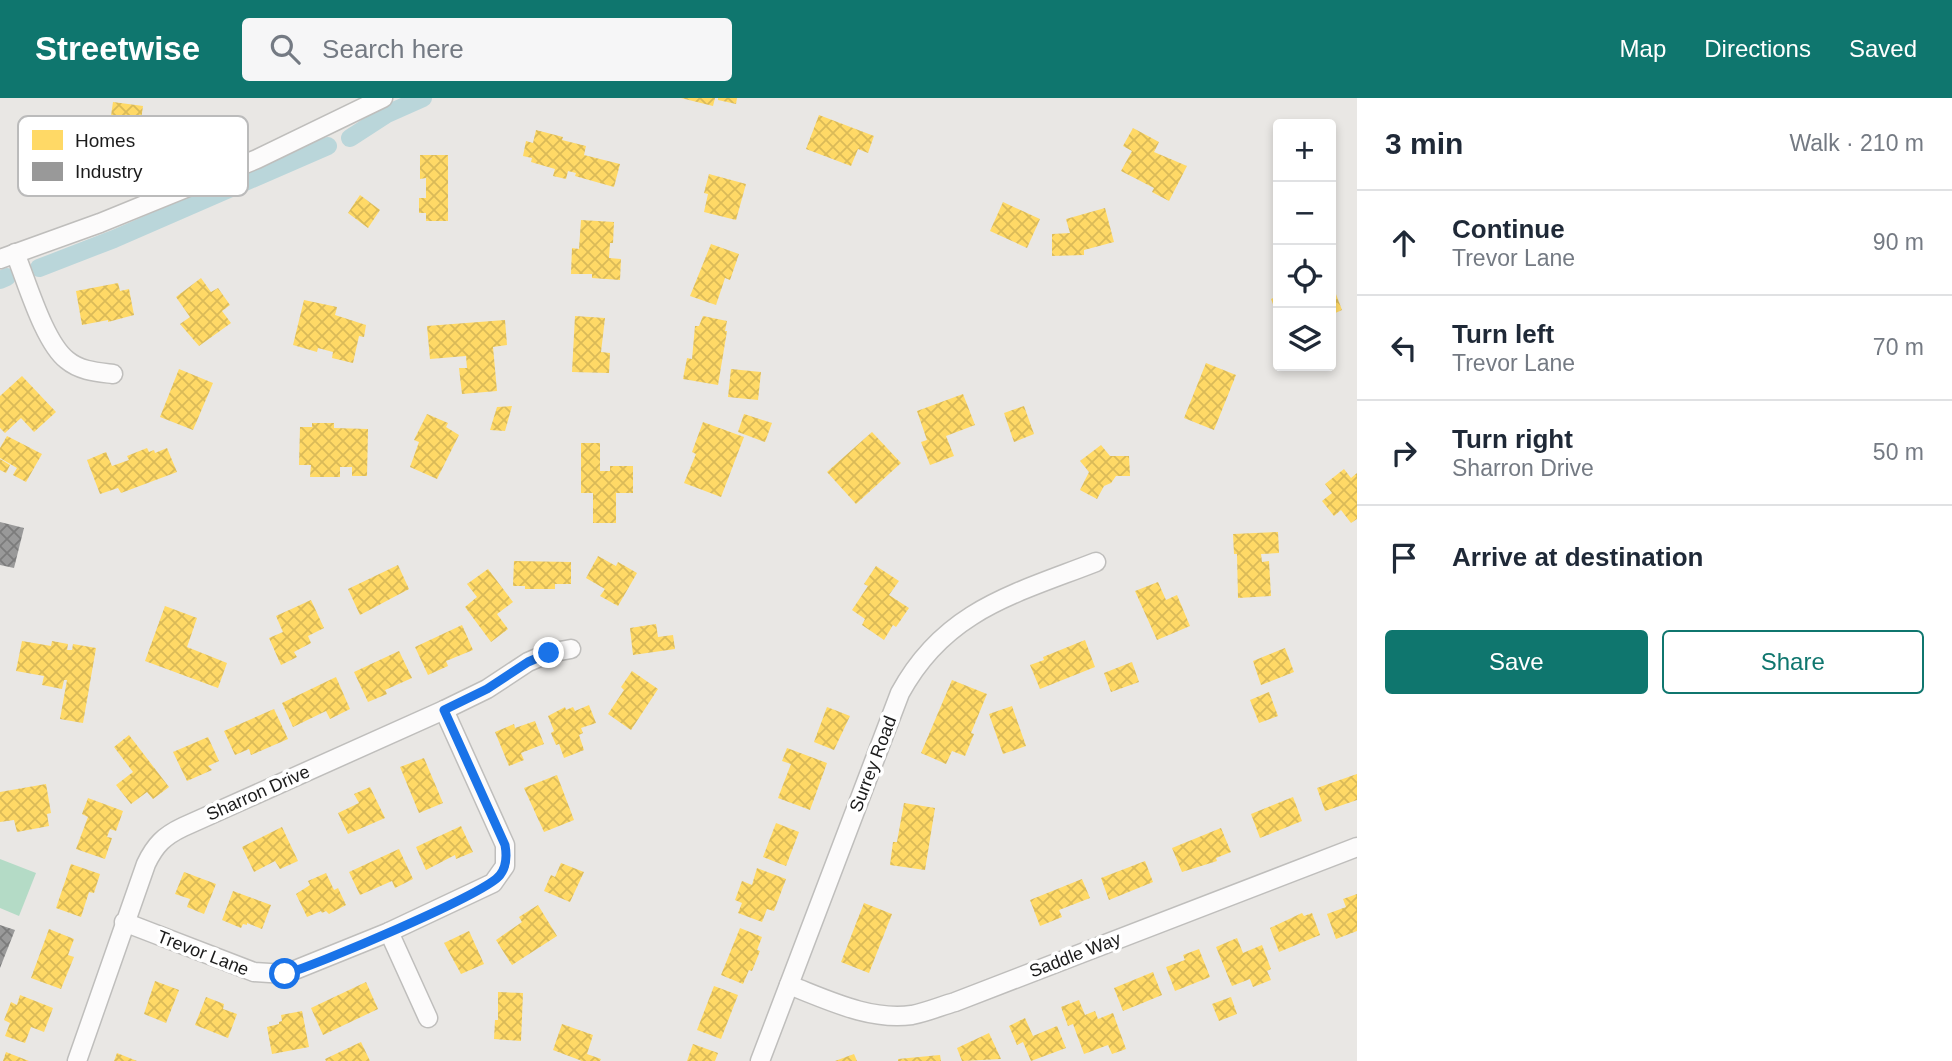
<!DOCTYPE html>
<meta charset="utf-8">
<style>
body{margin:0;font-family:Arial,sans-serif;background:#f6f6f7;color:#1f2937}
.controls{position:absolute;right:21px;top:21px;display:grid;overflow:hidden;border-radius:7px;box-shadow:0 4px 10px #0003}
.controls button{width:63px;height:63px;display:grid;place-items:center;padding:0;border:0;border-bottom:2px solid #e0e1e3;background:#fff;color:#1f2937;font:35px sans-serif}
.stop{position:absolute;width:21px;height:21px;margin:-16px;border:5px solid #1a73e8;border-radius:50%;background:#fff}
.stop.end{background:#1a73e8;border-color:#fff;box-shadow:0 2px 7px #0008}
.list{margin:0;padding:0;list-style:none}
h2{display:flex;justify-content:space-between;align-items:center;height:91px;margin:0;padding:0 28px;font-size:30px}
h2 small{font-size:23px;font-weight:400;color:#747a83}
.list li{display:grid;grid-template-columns:46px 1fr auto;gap:21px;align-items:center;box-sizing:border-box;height:105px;padding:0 28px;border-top:2px solid #e0e1e3}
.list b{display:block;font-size:26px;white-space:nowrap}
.list p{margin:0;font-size:23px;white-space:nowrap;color:#747a83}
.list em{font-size:23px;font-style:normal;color:#747a83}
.actions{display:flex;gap:14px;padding:21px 28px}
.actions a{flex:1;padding:16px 0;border:2px solid #0f766e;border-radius:7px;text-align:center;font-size:24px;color:#0f766e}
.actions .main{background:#0f766e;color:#fff}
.icon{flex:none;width:38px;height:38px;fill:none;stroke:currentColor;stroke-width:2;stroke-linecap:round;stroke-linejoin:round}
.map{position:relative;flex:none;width:1357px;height:963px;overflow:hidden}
header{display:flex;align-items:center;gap:42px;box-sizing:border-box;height:98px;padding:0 35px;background:#0f766e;color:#fff}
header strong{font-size:33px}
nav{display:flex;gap:38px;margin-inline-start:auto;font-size:24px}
.search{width:490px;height:63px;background:#f6f6f7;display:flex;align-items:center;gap:18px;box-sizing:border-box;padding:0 24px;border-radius:7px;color:#747a83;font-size:26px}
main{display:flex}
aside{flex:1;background:#fff}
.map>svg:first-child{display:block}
</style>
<header>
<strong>Streetwise</strong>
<div class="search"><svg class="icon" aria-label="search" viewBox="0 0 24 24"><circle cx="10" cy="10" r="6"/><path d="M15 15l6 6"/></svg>Search here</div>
<nav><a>Map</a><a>Directions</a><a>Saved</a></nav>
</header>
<main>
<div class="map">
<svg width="1357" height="963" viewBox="0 0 1357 963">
<defs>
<pattern id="homes-cross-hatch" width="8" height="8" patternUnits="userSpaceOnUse" patternTransform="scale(1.75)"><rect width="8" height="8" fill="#ffd966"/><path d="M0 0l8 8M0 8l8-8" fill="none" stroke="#daba58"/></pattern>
<pattern id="industry-cross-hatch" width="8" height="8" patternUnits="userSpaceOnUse" patternTransform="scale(1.75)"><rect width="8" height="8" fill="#999"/><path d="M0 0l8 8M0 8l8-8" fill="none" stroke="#7c7c7c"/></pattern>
</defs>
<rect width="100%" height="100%" fill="#e9e7e4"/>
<polygon fill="#b4dbc6" points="0,761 36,775 19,818 0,810"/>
<g fill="url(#homes-cross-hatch)">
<polygon points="681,0 715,0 713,8"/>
<polygon points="718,0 737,0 736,6 718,2"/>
<polygon points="113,4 143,8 135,64 105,60"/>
<polygon points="819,17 874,38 868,55 858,51 851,68 806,51"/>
<polygon points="1133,30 1159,44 1154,54 1187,68 1169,103 1152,94 1154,90 1121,73 1132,53 1123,48"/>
<polygon points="536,32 563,39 562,42 586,48 584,57 620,66 614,89 575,78 576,75 568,73 566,81 553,78 555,71 531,64 532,60 523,58 526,43 533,45"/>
<polygon points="420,57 448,57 448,123 426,123 426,115 419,115 419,100 426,100 426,80 420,81"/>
<polygon points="709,76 746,86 736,122 704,114 708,96 704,95"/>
<polygon points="360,97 380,112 368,130 348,115"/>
<polygon points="1003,104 1040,121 1027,150 990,133"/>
<polygon points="1105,110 1114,144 1084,152 1084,157 1052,158 1052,136 1070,135 1066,121"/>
<polygon points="581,122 614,124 613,145 610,145 609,160 621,161 620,182 592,180 592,176 571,176 572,150 579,151"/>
<polygon points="711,146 739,156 730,182 725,180 716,207 690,198"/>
<polygon points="201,180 211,194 218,190 230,207 222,213 231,225 199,248 180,226 190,219 176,199"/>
<polygon points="1331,183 1342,212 1331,217"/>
<polygon points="118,185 120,193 129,191 134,217 108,224 108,222 82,227 76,193"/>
<polygon points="1278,198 1278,220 1271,201"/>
<polygon points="304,202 337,209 335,217 366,227 364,239 359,238 353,265 332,260 333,254 318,250 317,254 293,247"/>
<polygon points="575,218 605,220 601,254 610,255 609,275 572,274"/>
<polygon points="703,218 727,223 725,233 727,233 718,287 683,281 687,260 692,261 695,228 699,228"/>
<polygon points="505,222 507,247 493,249 497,293 462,296 459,270 467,270 466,258 430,261 427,228"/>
<polygon points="1206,265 1236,277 1214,332 1184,320"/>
<polygon points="179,271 213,285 193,332 160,319"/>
<polygon points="731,271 761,274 758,302 728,299"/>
<polygon points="22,278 56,314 34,334 21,320 5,335 0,330 0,298"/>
<polygon points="963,296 975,327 946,338 954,358 930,367 921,344 927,342 917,313"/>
<polygon points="512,308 505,333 490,332 497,309"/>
<polygon points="1024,308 1034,336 1014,344 1004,315"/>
<polygon points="427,316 448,325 446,329 459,337 437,381 410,369 419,344 414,342"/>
<polygon points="744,316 772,325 765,344 738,334"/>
<polygon points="703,324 744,339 721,399 684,385 696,356 692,354"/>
<polygon points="312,325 334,325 334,330 368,331 367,378 352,378 352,369 340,369 340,379 310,379 311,367 299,367 300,329 312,329"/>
<polygon points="872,334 901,365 856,406 827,374"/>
<polygon points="7,338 42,356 26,384 13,377 17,370 0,360 0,350"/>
<polygon points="581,345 600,345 600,373 610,373 610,368 633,368 633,395 616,395 616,425 593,425 593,395 581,395"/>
<polygon points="1101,347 1110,358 1129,358 1130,378 1116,378 1111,385 1104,388 1097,401 1080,392 1089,374 1080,363"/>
<polygon points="147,350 149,354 154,352 155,355 167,350 177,374 121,395 118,390 100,396 87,362 106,354 112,368 129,362 127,358"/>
<polygon points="0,361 10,367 6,375 0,372"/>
<polygon points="1344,371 1351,380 1357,375 1357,421 1351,425 1341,412 1334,418 1322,403 1332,395 1325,386"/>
<polygon points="1278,434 1279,455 1261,456 1262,464 1269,463 1271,498 1238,500 1237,456 1234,456 1233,436"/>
<polygon points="598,458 616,468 618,464 637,475 618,508 600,498 605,491 586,480"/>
<polygon points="514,463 571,464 571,486 555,486 555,491 525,491 525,488 513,488"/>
<polygon points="398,467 409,491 360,517 348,491"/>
<polygon points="876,468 899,483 889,497 909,510 896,529 893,527 884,542 862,527 865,521 852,512 868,488 864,486"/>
<polygon points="488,471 513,504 497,516 508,531 491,544 465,509 477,499 467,486"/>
<polygon points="1158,484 1166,502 1177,497 1190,528 1157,542 1135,493"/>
<polygon points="311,502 324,530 308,538 311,545 294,554 297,559 281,567 269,540 283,534 276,518"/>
<polygon points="165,508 197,520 187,549 227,565 218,590 145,563"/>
<polygon points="656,526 658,539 673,537 675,551 633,557 630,530"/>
<polygon points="462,527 473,552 446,563 448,568 428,577 415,549"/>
<polygon points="1085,542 1095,569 1040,591 1030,567 1044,562 1043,559"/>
<polygon points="22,543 51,548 52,543 68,546 67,552 72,552 73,546 96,550 83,625 60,621 67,582 64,582 62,591 42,587 44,578 16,573"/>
<polygon points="1285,550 1294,574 1261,587 1253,563"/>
<polygon points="399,553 412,580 385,592 387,596 368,604 354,574"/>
<polygon points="1132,564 1139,584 1111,594 1104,575"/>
<polygon points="632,573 658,591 631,632 608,616 624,592 621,589"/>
<polygon points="336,579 350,611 330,621 326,613 293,629 282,605"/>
<polygon points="952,582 987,596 971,635 974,636 965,658 952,653 946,666 921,655"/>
<polygon points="1269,594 1278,618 1259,625 1250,602"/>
<polygon points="589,607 596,625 581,630 583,635 579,637 584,652 564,660 559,646 556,647 551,635 554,633 548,618 565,609 566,612 573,609 575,613"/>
<polygon points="1012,608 1026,648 1003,656 989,616"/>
<polygon points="827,609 850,618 834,652 814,644"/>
<polygon points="274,611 288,641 251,657 249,651 235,657 224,633"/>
<polygon points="535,623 544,646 521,655 524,662 509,668 495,634 514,626 515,630"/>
<polygon points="129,637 169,689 153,701 147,694 131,706 116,687 133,674 114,649"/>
<polygon points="208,639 219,663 208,668 212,672 187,683 173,654"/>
<polygon points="787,650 827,665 810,712 778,700 791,666 782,663"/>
<polygon points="424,660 443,705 419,715 400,669"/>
<polygon points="1357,676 1357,702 1325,713 1317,690"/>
<polygon points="557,677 574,722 544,734 524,690"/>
<polygon points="46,686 51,715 47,716 49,728 17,734 14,722 0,724 0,694"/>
<polygon points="370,689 385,720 348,736 338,715 359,705 354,696"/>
<polygon points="1293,699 1302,723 1260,740 1251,716"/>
<polygon points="88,700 123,713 116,733 110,731 107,739 112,740 105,761 76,751 88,719 82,716"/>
<polygon points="904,705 935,710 925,772 890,767 893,744 897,744"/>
<polygon points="776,725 799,734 786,768 763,759"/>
<polygon points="461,728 473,754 456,761 455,757 426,772 416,749"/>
<polygon points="282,729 298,763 280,771 275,763 254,774 242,749"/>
<polygon points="1221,730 1231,754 1216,760 1217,763 1182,774 1172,750"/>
<polygon points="399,751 413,781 395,790 392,783 360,797 349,774"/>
<polygon points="1145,763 1153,784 1109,802 1101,780"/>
<polygon points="561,765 584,774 570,804 544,793 551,777 555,779"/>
<polygon points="71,766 100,776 94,795 89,794 81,819 56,810"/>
<polygon points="757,770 786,781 774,813 767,811 762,824 738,815 742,805 735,802 742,783 752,787"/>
<polygon points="184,774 216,786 204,816 187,809 190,801 175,796"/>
<polygon points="326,775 334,792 338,790 346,807 329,816 326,813 322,815 321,813 307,819 296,796 310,787 308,783"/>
<polygon points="1082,781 1090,800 1059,812 1062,819 1040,828 1030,802"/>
<polygon points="233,793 271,807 262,831 247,825 247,827 243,826 241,830 222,822"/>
<polygon points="1357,796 1357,833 1336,841 1327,816 1346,809 1343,801"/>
<polygon points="864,805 892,816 869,875 841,864"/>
<polygon points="538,807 557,838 512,867 496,842 522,824 519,819"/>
<polygon points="1302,815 1304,818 1312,815 1320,837 1279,854 1270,830"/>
<polygon points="740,830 762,839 757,852 760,853 752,873 749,872 743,886 721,877"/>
<polygon points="49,831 74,841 68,857 74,859 61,891 31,880"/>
<polygon points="469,833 484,866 461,876 444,845"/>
<polygon points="1237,840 1243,855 1262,847 1271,871 1267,873 1271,882 1253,889 1250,881 1232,888 1216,849"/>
<polygon points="1199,851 1210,879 1175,893 1166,869 1185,862 1183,857"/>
<polygon points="1153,874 1162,897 1123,913 1114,890"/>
<polygon points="155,883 179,892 166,925 144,916"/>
<polygon points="366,884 378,911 323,937 311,910"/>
<polygon points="714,888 738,897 721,941 697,932"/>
<polygon points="498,894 523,895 521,943 494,941 495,922 498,922"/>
<polygon points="20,897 53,910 44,934 31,929 25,945 5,938 10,925 4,922 11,904 17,907"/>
<polygon points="206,899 224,906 223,911 237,916 228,940 195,927"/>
<polygon points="1231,899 1237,916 1219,923 1212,906"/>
<polygon points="1079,902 1085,917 1095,913 1098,921 1113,915 1126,951 1112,956 1108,947 1084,956 1073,926 1068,928 1061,909"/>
<polygon points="302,913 309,949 272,956 267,929 279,926 279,924 282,923 281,917"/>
<polygon points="1025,920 1033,938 1057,928 1066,950 1031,963 1023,944 1017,947 1009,928"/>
<polygon points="562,926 593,937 587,956 601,961 600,963 582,963 553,952"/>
<polygon points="989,935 1001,961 962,963 957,950"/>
<polygon points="361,944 370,963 326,963 325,961"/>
<polygon points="693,946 718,955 715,963 687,963"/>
<polygon points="6,954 29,963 3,963"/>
<polygon points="117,955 137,963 114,963"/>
<polygon points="854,956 857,963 835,963"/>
<polygon points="940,957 941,963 898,963 898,961"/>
</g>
<g fill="url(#industry-cross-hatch)">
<polygon points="0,424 24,430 14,470 0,467"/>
<polygon points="0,827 15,832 0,870"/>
</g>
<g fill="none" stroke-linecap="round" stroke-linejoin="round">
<g stroke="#bad6da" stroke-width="18">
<polyline points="350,40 387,16 423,0"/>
<polyline points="39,170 114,141 328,48"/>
<polyline points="0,182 7,179"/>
</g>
<defs>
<g id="minor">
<path d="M15 155C27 184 44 244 67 262 80 273 97 274 113 276"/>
<polyline points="0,161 100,125 257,61 383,0"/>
<polyline points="124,824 254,874 285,876 389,834 493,785 505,768 505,747 444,612"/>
<polyline points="389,834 428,920"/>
<path d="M789 887C828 902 870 923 912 917 927 914 941 908 955 904L1357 749"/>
<path d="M77 963 146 766C155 747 164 738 183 729L444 612 487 591 528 564 549 555 571 551"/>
<path d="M760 963 900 595C945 512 1014 496 1096 464"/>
</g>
</defs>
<use href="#minor" stroke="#bfbebc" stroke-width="21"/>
<use href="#minor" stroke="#fcfbfb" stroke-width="18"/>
</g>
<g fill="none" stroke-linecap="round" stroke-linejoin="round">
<path stroke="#1a73e8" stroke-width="9" d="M285 876C314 868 486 796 500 777 507 768 507 758 505 747L444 612 487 591 528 564 549 555"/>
</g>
<g text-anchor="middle" stroke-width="7" stroke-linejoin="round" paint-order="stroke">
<g font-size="18" fill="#1b1b1b" stroke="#fff">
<text transform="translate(873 666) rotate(-69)" y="6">Surrey Road</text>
<text transform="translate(258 695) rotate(-24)" y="6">Sharron Drive</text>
<text transform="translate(203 855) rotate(21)" y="6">Trevor Lane</text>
<text transform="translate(1075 857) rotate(-21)" y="6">Saddle Way</text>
</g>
</g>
<rect x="18" y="18" width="230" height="80" rx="10" fill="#fff" stroke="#bbb" stroke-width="2"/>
<rect x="32" y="32" width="31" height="20" fill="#ffd966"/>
<rect x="32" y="64" width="31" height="19" fill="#999"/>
<g font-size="19" fill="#1b1b1b">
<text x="75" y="49">Homes</text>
<text x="75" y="80">Industry</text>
</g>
</svg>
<div class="controls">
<button>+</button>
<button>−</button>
<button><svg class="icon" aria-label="locate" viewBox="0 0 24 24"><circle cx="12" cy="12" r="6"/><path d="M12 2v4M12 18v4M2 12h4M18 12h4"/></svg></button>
<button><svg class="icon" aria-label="layers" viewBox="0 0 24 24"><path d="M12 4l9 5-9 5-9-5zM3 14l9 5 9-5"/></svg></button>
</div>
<div class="stop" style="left:285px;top:876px"></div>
<div class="stop end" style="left:549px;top:555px"></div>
</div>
<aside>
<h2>3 min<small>Walk · 210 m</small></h2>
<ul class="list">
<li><svg class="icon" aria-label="ahead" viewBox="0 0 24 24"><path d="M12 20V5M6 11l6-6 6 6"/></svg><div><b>Continue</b><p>Trevor Lane</p></div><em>90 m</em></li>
<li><svg class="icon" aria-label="left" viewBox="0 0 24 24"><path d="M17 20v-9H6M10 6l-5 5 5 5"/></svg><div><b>Turn left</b><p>Trevor Lane</p></div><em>70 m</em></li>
<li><svg class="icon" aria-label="right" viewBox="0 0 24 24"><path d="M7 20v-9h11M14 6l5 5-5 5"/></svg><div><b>Turn right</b><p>Sharron Drive</p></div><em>50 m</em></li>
<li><svg class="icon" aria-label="arrive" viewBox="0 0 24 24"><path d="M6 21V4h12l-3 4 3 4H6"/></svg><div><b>Arrive at destination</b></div></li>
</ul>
<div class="actions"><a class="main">Save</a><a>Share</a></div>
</aside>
</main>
